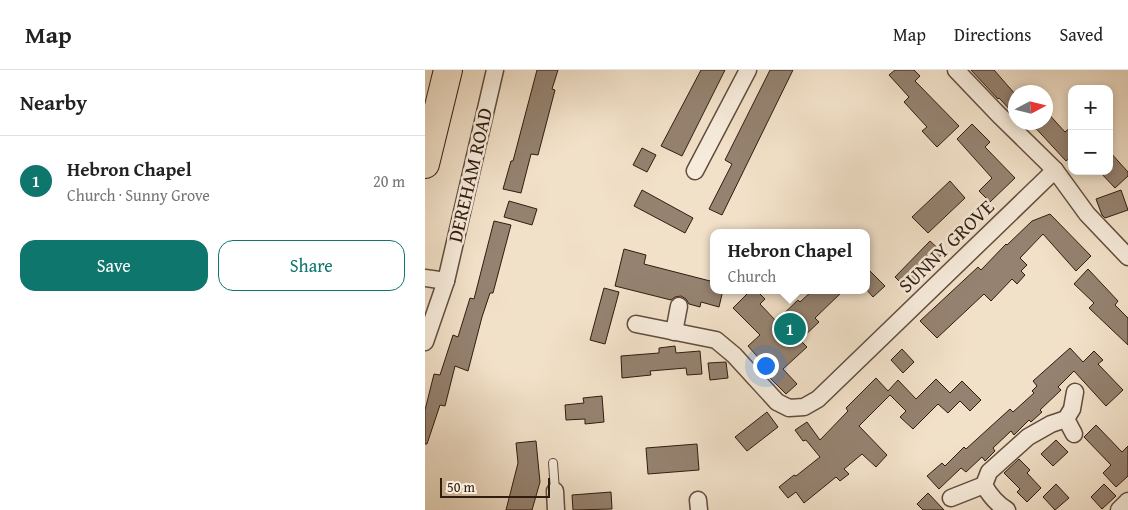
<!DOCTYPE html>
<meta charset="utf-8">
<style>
body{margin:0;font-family:"Gentium Book Plus",serif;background:#f2f2f2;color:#222}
.controls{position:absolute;right:15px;top:15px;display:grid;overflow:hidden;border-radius:10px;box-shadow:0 2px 8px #0003}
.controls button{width:45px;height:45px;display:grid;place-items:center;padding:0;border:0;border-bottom:1px solid #e0e0e0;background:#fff;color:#222;font:25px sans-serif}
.compass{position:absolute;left:583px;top:15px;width:45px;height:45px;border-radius:50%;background:#fff;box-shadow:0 2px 8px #0003;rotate:83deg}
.scale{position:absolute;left:15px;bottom:12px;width:110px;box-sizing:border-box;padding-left:5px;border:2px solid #311c10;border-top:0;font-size:14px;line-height:18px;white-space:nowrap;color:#311c10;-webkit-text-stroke:4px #f7ecdc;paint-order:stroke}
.you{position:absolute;left:340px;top:295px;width:18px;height:18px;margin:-12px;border:4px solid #fff;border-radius:50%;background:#1a73e8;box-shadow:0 0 0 8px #1a73e833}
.badge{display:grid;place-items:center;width:32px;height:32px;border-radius:50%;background:#0f766e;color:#fff;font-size:16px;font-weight:700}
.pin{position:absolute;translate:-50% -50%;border:2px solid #fff;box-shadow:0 1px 5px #0006}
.popup{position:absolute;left:285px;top:159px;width:160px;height:65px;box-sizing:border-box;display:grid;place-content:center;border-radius:10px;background:#fff;filter:drop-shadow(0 1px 4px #0005);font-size:16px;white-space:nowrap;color:#767676}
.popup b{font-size:19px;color:#222}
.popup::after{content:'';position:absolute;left:50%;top:100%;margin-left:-10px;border:10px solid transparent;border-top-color:#fff}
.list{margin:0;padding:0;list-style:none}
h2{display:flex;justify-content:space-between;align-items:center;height:65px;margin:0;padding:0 20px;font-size:21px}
h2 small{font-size:16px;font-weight:400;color:#767676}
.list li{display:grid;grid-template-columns:32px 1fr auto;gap:15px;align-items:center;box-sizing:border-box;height:90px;padding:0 20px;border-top:1px solid #e0e0e0}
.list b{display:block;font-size:19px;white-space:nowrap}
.list p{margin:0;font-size:16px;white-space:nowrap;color:#767676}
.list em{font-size:16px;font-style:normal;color:#767676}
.actions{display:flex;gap:10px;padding:15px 20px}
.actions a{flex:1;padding:11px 0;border:1px solid #0f766e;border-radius:15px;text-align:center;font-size:18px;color:#0f766e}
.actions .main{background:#0f766e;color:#fff}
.map{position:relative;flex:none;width:703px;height:440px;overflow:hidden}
header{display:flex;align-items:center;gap:30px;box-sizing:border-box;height:70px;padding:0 25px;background:#fff;border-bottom:1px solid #e0e0e0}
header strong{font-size:24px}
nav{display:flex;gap:28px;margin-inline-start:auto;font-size:18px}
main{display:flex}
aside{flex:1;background:#fff}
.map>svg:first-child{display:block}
</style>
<header>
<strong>Map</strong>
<nav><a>Map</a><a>Directions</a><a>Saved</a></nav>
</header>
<main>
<aside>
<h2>Nearby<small></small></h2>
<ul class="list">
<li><span class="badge">1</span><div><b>Hebron Chapel</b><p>Church · Sunny Grove</p></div><em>20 m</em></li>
</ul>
<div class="actions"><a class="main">Save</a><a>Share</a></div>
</aside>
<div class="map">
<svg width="703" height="440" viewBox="0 0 703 440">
<rect width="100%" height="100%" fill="#f2e1c9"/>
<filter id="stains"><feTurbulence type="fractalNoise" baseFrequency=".004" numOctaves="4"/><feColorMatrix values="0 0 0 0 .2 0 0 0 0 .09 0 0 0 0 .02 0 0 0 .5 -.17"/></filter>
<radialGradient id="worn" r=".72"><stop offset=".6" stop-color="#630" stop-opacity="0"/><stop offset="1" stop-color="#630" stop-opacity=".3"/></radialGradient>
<g fill="#958270" stroke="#311c10">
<polygon points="112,0 133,0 127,19 130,20 113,85 106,84 96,123 78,119 86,91 88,91"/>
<polygon points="276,0 300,0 257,86 236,76"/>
<polygon points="345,0 368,0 297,145 284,139 307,94 300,90"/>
<polygon points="470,0 489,0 495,6 490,11 534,56 512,77 497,61 502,57 479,32 484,27 464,5"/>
<polygon points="546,0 569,0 590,24 590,45 574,28 573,29"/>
<polygon points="620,40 640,62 647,56 647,86 641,91 605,52 620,52"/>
<polygon points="547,54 565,72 560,77 590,108 565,132 554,121 567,108 532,69"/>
<polygon points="217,78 231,85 222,102 208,95"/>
<polygon points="684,81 703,102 703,106 690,118 674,101 684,101"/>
<polygon points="525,111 540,128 503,163 487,147"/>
<polygon points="217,120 268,148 260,163 209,136"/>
<polygon points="696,120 703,140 680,148 677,145 671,129"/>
<polygon points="84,131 112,139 107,155 79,147"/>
<polygon points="625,144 666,186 651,201 618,164 595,188 602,195 596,201 600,205 592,214 587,209 566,231 559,224 512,268 495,251 553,197 556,200 581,174 582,175 607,151"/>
<polygon points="69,151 86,155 68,223 65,223 57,247 43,301 30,296 20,336 15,335 2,374 0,374 0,340 9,304 15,305 28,265 33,267 45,228 49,229"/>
<polygon points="505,171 518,183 483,220 470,207"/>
<polygon points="199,179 221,185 219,194 289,212 289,220 298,220 294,237 276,232 275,237 264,234 261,229 256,226 250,227 246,230 190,216"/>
<polygon points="441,197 460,216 448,227 441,219"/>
<polygon points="663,199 693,231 690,235 703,248 703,275 664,238 669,233 649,214"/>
<polygon points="179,218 194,222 180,274 165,270"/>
<polygon points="326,220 331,220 340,229 335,234 351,251 373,230 375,232 388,220 419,220 390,248 394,252 375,270 382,277 358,299 372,314 361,324 340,303 344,300 323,276 335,265 308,238"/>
<polygon points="250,276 251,283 275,281 277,304 262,305 261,298 225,301 226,305 197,308 196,286 234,283 234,278"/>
<polygon points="645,278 658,292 669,281 678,290 673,294 698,320 681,336 649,301 633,317 636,320 615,340 617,342 606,352 604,350 589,365 586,361 568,378 570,381 560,391 557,387 541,402 536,398 514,419 502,406 517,393 520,396 539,377 541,379 585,339 588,342 609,323 607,321 612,316 608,311"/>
<polygon points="477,279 489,292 478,303 466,290"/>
<polygon points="301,292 303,308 285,310 283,293"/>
<polygon points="451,308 463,321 473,310 491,329 511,309 525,323 537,311 556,330 545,341 535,331 523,343 513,334 488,359 475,347 481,341 465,325 434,356 462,385 451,397 437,384 419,399 424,404 415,411 411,407 379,433 371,422 363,428 354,417 369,405 371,406 395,387 381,370 378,371 370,360 382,352 395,370 423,341 421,338"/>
<polygon points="177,326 179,352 160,354 160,349 141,350 140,335 159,333 158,328"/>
<polygon points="342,342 353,357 322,381 310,367"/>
<polygon points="671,355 697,382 703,376 703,406 691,417 678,403 686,395 659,367"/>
<polygon points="631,370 643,382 628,396 616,384"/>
<polygon points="111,371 115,412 107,440 81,440 93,393 91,373"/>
<polygon points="272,374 274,400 223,404 221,378"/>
<polygon points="594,389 605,400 602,403 616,418 602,432 592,422 595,419 579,403"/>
<polygon points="631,414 644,428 630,440 618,427"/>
<polygon points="679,414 691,426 677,439 666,427"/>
<polygon points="186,422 187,439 148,440 147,425"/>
<polygon points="503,423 519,440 498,440 492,434"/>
</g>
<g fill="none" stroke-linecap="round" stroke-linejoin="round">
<defs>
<polyline id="lane" points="128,393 130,421"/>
<g id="street">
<polyline points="531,0 573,44 630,100 662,144 703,187"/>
<polyline points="270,101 323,0"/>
<polyline points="0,208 21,211"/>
<polyline points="211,254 291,270 309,285 352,332 364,338 379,337 393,329 630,100"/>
<polyline points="249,262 254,236"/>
<polyline points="0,272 21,211 70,0"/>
<polyline points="641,349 649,364"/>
<polyline points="130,421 131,440"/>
<polyline points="526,428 559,415"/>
<polyline points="273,430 274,440"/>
<path d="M582 440C572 434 565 426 559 415L564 402 603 367 626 354 641 349 647 339 650 322"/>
<polyline points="694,440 703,431"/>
</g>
<polyline id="highway" points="0,94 23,0"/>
</defs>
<use href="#lane" stroke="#614d3e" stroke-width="10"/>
<use href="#street" stroke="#614d3e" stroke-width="19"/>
<use href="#highway" stroke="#311c10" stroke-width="30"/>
<use href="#lane" stroke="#f7ecdc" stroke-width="8"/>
<use href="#street" stroke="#f7ecdc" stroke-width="16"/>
<use href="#highway" stroke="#f2e1c9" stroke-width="28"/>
</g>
<g text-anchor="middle" stroke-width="5" stroke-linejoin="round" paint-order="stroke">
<g font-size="20" fill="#311c10" stroke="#f7ecdc">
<text transform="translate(45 105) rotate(-77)" y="7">DEREHAM ROAD</text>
<text transform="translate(521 176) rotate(-44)" y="7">SUNNY GROVE</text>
</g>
</g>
<rect width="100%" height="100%" filter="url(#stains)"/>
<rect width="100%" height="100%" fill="url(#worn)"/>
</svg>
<div class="controls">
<button>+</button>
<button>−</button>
</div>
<svg class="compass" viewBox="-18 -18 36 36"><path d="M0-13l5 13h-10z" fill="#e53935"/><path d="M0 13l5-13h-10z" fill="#767676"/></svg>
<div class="scale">50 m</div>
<div class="you"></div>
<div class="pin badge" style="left:365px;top:259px">1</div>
<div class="popup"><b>Hebron Chapel</b>Church</div>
</div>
</main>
